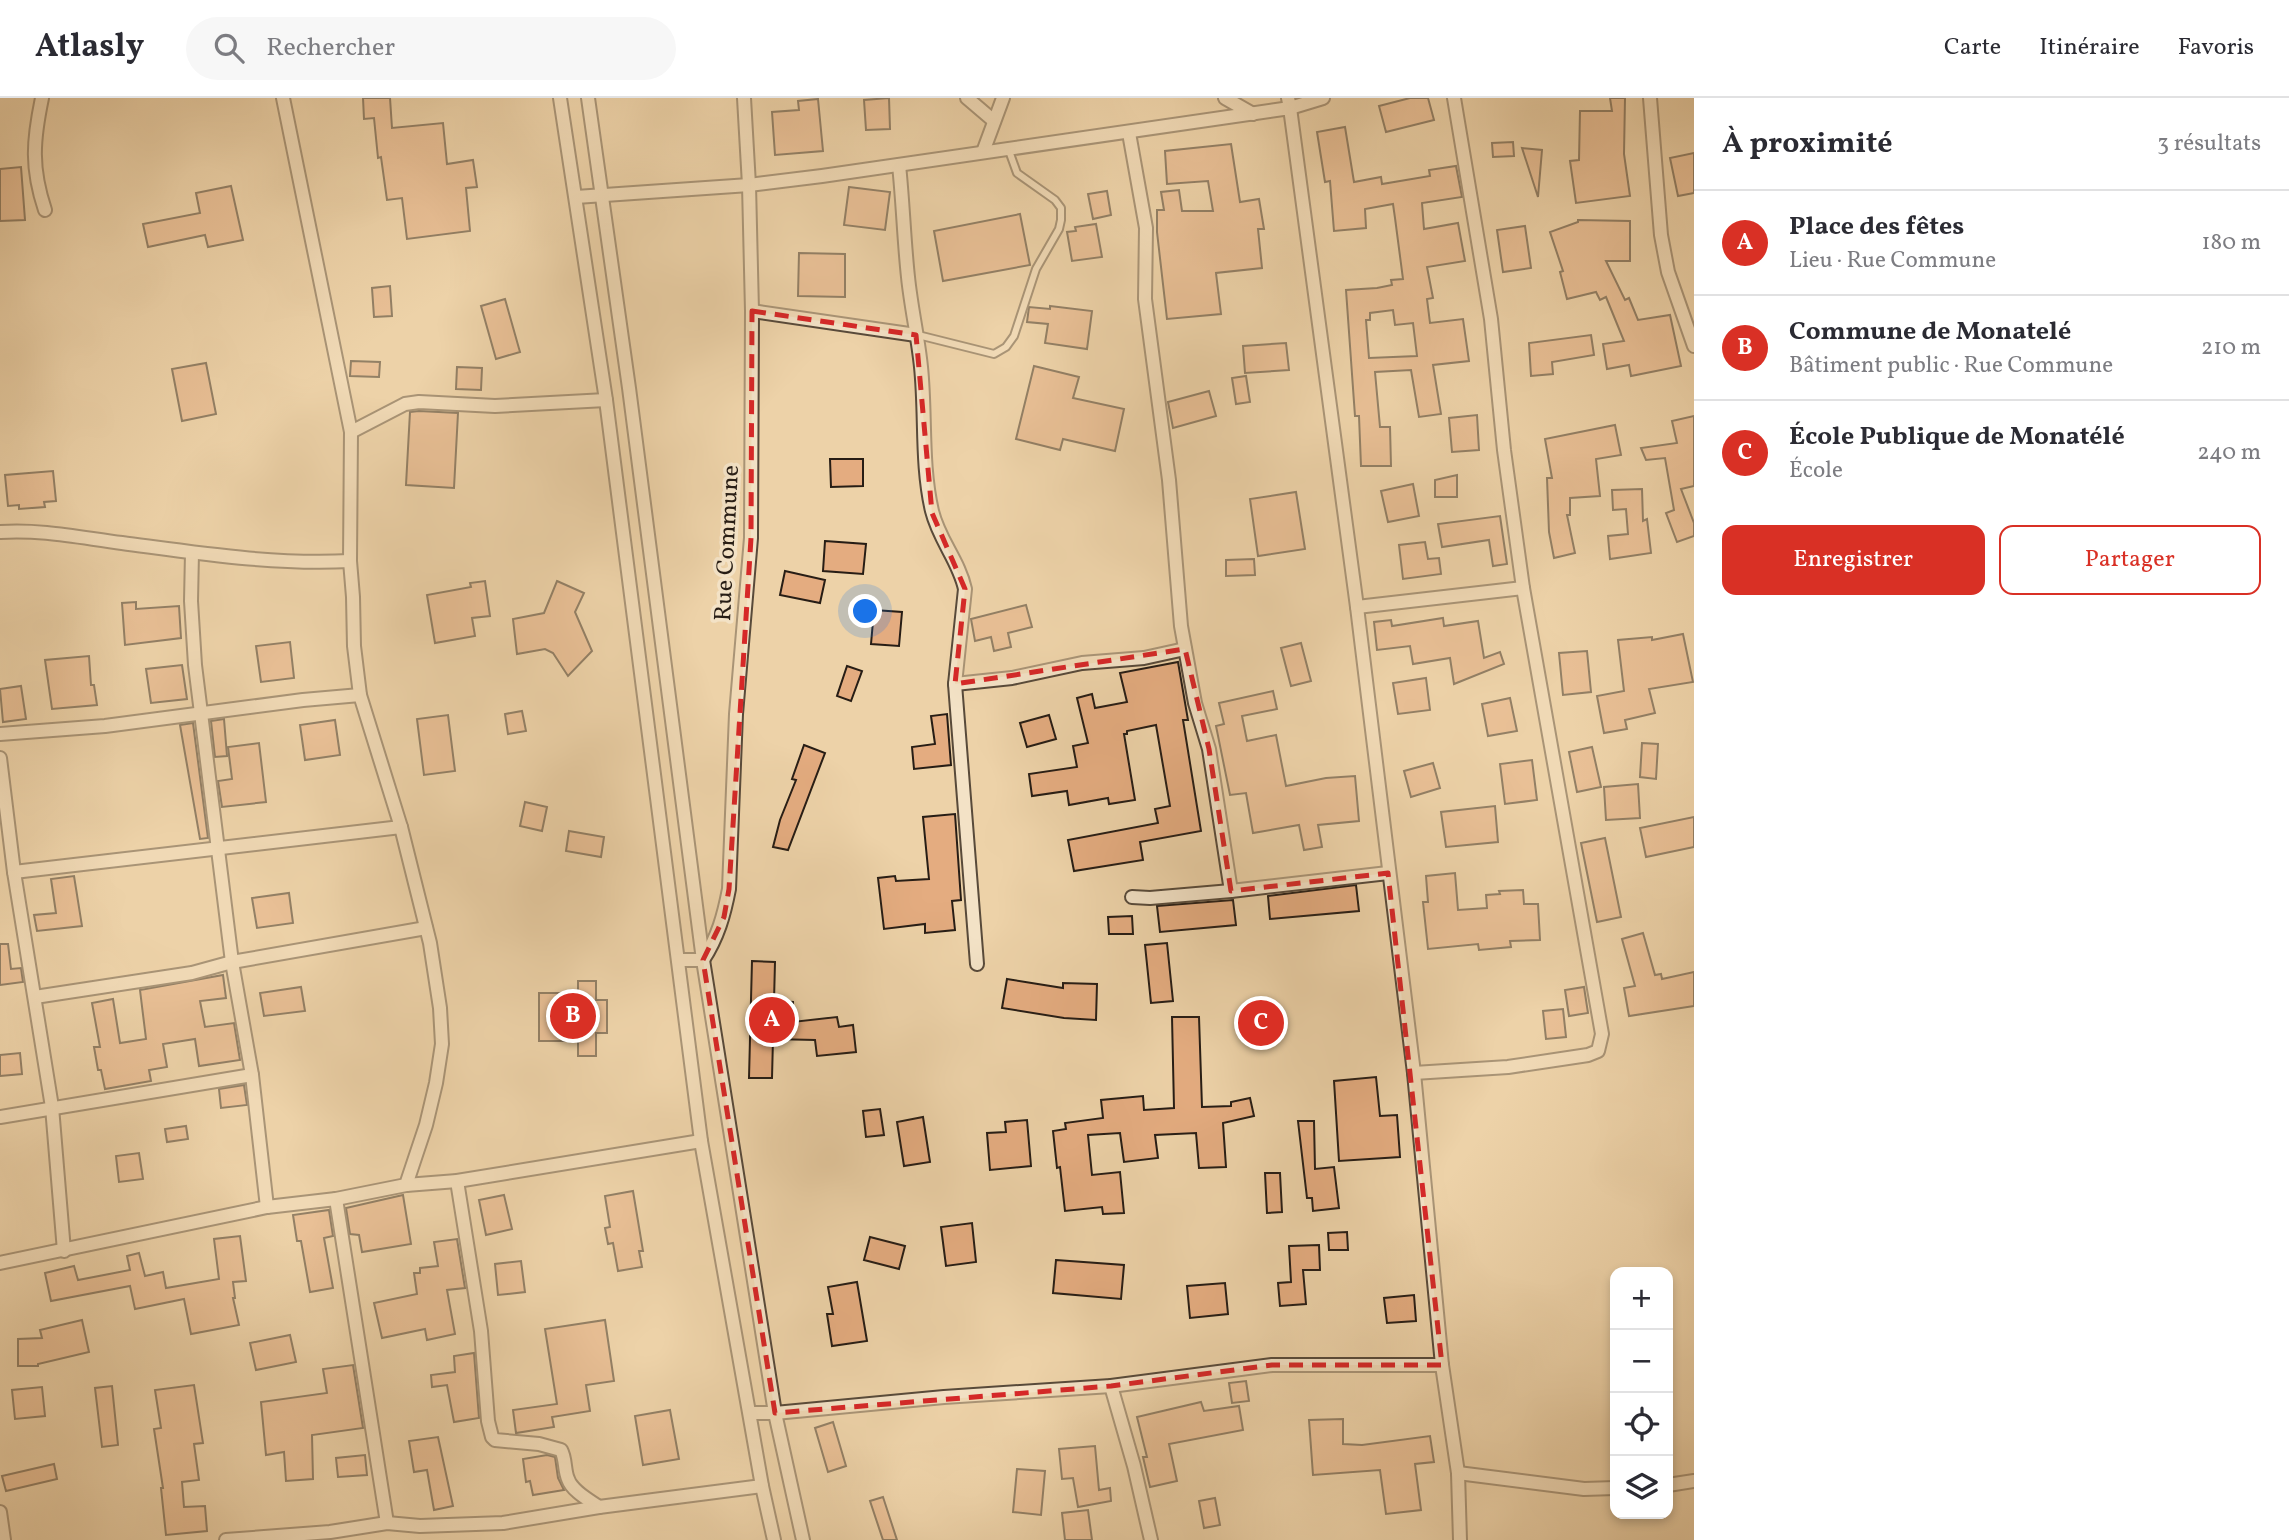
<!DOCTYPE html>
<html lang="fr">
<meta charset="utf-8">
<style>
body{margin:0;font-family:Vollkorn,serif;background:#f7f7f7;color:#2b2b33}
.controls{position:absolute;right:21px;bottom:21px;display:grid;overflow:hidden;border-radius:14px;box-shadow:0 4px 10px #0003}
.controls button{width:63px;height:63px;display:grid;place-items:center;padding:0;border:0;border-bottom:2px solid #e1e1e2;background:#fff;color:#2b2b33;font:35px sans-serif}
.you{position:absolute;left:866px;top:514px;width:24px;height:24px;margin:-18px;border:5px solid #fff;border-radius:50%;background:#1a73e8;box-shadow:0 0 0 10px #1a73e833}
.badge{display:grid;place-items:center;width:46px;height:46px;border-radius:50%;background:#d93025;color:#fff;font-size:23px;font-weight:700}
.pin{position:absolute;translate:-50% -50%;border:4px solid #fff;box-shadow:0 2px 7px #0006}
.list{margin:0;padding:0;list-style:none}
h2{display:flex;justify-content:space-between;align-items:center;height:91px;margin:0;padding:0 28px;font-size:30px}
h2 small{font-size:23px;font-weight:400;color:#7c7c81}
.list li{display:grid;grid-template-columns:46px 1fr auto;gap:21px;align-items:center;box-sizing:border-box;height:105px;padding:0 28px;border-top:2px solid #e1e1e2}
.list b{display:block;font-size:26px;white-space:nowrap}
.list p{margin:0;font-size:23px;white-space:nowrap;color:#7c7c81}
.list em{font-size:23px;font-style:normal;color:#7c7c81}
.actions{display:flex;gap:14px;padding:21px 28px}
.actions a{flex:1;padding:16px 0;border:2px solid #d93025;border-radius:14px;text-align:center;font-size:24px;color:#d93025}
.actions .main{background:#d93025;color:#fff}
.icon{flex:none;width:38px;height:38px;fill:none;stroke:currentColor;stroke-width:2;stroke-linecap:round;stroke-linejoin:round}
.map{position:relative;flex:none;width:1694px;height:1442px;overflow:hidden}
header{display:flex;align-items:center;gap:42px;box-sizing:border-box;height:98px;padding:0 35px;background:#fff;border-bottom:2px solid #e1e1e2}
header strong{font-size:33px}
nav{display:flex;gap:38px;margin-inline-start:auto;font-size:24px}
.search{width:490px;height:63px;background:#f7f7f7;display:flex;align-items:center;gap:18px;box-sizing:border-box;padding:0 24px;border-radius:38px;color:#7c7c81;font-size:26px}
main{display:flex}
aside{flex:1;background:#fff}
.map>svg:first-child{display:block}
</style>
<header>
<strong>Atlasly</strong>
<div class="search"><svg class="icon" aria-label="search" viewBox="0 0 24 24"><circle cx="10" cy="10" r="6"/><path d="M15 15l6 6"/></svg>Rechercher</div>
<nav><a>Carte</a><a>Itinéraire</a><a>Favoris</a></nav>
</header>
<main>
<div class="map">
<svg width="1694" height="1442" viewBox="0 0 1694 1442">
<rect width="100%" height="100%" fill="#edd2a8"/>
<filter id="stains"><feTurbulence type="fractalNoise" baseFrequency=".00286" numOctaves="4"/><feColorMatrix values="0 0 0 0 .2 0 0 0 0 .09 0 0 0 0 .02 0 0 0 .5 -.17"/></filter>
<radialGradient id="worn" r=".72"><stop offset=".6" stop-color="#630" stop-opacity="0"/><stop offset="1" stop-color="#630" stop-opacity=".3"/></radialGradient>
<g fill="#e4ac80" stroke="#271d15" stroke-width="2" fill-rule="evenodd">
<polygon points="363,0 390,0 392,30 443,25 447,66 473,62 477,89 466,90 470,133 407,141 402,100 387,102 381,59 378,60 374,20 364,21"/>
<polygon points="889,0 890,31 866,32 864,2"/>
<polygon points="1410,0 1428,0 1434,22 1386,34 1379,8"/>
<polygon points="1610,0 1625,0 1624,56 1630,98 1576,105 1570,63 1579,62 1580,13 1612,13"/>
<polygon points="818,1 823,53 775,57 772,14 799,12 798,3"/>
<path d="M1345 29 1354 84 1381 79 1382 86 1430 78 1429 72 1456 68 1462 99 1422 105 1424 131 1458 125 1465 163 1427 169 1433 200 1427 201 1430 225 1463 221 1469 263 1433 267 1441 316 1419 319 1411 272 1375 274 1380 329H1390L1391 368H1361L1359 318H1355L1346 192 1377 190 1392 187 1391 182 1403 181 1395 120 1393 106 1365 111 1366 130 1334 133 1330 83 1325 84 1317 34ZM1393 212 1395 227 1413 225 1417 258 1369 260 1366 222H1370V215Z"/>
<polygon points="1513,44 1514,58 1493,59 1492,45"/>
<polygon points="1231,46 1240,104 1259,101 1264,131 1258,131 1262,170 1216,175 1221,216 1167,221 1157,134 1157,112 1164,112 1161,94 1179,92 1182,113 1213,113 1208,83 1167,86 1165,53"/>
<polygon points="1522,50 1542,52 1538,99"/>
<polygon points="1694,55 1694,95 1678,98 1670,60"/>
<polygon points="21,69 25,122 0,123 0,71"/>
<polygon points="231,88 243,142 208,149 205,137 148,149 143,126 200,115 196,95"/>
<polygon points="849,89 890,94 885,132 844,127"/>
<polygon points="1107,93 1111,117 1093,121 1088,96"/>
<polygon points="1020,116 1030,167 943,183 934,133"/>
<polygon points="1578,122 1630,123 1630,163 1606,163 1625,202 1629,200 1638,222 1670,217 1681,268 1631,278 1629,267 1607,271 1603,246 1624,243 1606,199 1600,202 1596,194 1567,201 1560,174 1563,173 1550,134 1578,124"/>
<polygon points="1096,126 1102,159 1072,163 1067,134 1076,133 1075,129"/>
<polygon points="1525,128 1531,170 1503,174 1497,132"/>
<polygon points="799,155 845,156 845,199 798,198"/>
<polygon points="390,188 392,218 374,219 372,190"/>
<polygon points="505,201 520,254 496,261 481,208"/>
<polygon points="1050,208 1092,213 1087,251 1045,245 1048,226 1027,224 1029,209 1050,211"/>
<polygon points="1591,237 1594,257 1552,264 1553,276 1531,278 1529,245"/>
<polygon points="1286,245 1289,272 1245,275 1243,248"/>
<polygon points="351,263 380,264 379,279 350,278"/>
<polygon points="206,265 216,316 182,323 172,271"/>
<polygon points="1034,268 1079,279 1073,300 1124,311 1115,353 1063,341 1060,352 1016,341"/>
<polygon points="457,269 482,270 481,292 456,291"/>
<polygon points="1246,278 1250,304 1236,306 1232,280"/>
<polygon points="1209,293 1216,318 1173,330 1168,304"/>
<polygon points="419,313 458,315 454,390 406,387 410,314"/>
<polygon points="1477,317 1479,352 1452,354 1449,320"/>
<polygon points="1694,318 1694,388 1681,391 1694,425 1694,438 1677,444 1666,415 1674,412 1665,360 1646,362 1641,350 1677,345 1672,323"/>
<polygon points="1615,327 1621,357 1596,361 1600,398 1570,400 1570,417 1567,417 1575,455 1554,460 1549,434 1547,380 1552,380 1545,341"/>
<polygon points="830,361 863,361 863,388 831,389"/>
<polygon points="53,373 56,403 44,404 45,409 19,411 19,407 8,408 5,377"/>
<polygon points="1457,377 1457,399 1435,399 1435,382"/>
<polygon points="1413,386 1419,418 1388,424 1381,393"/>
<polygon points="1642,391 1643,423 1647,421 1651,455 1610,461 1608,438 1628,436 1626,411 1613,412 1612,392"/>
<polygon points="1296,394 1305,451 1258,458 1250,401"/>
<polygon points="1500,418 1507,466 1493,468 1489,442 1442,449 1438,426"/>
<polygon points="825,443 866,446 863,476 823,473"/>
<polygon points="1425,444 1428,461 1439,460 1441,476 1403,481 1399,447"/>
<polygon points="1254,461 1255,477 1226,478 1226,462"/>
<polygon points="785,473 825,482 820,505 780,497"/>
<polygon points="485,483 490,518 472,520 475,538 435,545 427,497 471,489 470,485"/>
<polygon points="557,483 584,495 575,514 592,553 568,578 553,555 545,551 517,556 513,521 544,515"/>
<polygon points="136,504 136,511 179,508 181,540 125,547 122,505"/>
<polygon points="1026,507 1032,529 1008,535 1011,549 994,553 991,539 975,543 971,521"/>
<polygon points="874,512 902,514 899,548 871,546"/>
<polygon points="1443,520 1444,528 1478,523 1484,560 1500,554 1504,566 1454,586 1450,560 1413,566 1410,548 1377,552 1374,524 1391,522 1392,528"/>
<polygon points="1683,536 1693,584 1649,591 1655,615 1625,622 1627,631 1604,635 1597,598 1624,593 1618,542 1652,539 1652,542"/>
<polygon points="290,544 294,580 261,584 256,548"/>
<polygon points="1301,545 1311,583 1291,588 1281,550"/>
<polygon points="1587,553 1591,594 1563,597 1559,555"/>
<polygon points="89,558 91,587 94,587 97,607 52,611 45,562"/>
<polygon points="1178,564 1188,622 1183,622 1201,733 1140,744 1143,762 1074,773 1068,742 1158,725 1155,711 1170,708 1156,627 1127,633 1127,636 1124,636 1135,702 1109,706 1108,700 1069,707 1067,693 1032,698 1029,676 1077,669 1073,648 1088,645 1077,600 1092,596 1095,610 1127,604 1120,575"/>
<polygon points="182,567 187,601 151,605 146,571"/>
<polygon points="847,568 862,573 851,603 837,598"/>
<polygon points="1426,580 1430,612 1398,616 1393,585"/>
<polygon points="21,588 26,621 3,624 0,591"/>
<polygon points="1273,593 1277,611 1242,618 1247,643 1276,637 1286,688 1326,680 1355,678 1359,723 1318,727 1322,749 1304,752 1299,727 1253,735 1246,695 1230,697 1216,628 1224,626 1219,605"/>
<polygon points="1510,600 1517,633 1488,638 1482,606"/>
<polygon points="522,613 526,633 508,636 505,616"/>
<polygon points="947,616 951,667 914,671 912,649 935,646 931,618"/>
<polygon points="448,617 455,673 424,677 417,621"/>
<polygon points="1049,617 1056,641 1027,649 1020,625"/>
<polygon points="224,621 227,658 215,659 211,623"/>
<polygon points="335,622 340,657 305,662 300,627"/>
<polygon points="193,625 208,740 200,741 180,627"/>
<polygon points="259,645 266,704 222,709 218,683 232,681 228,649"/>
<polygon points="1642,645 1658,646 1656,681 1640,679"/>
<polygon points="804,647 825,655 788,752 773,749 780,722 796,682 792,681"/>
<polygon points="1592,649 1601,689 1577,694 1569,654"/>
<polygon points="1532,662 1537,702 1505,706 1500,666"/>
<polygon points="1433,665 1440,690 1411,699 1404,673"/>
<polygon points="1638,686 1640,720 1606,722 1604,689"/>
<polygon points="525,704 547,709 542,733 520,728"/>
<polygon points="1495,708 1498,744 1446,749 1441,714"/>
<polygon points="955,716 961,802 952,803 955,832 925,835 925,826 884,831 878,780 895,778 896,783 929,781 923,719"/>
<polygon points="1694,719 1694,749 1646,759 1640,730"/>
<polygon points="569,733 604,739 601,759 566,753"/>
<polygon points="1605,740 1621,819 1597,824 1581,745"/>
<polygon points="1455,775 1458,812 1487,810 1486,797 1500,796 1499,793 1523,792 1524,806 1538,806 1540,842 1510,843 1511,849 1479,852 1478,846 1428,851 1423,804 1428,804 1426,778"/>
<polygon points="74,778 82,828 37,833 34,817 56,815 51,781"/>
<polygon points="1356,787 1359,813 1270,821 1268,798"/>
<polygon points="289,795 293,825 257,830 252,800"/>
<polygon points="1233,802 1236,827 1160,834 1157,808"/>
<polygon points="1132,818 1133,836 1109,836 1108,819"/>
<polygon points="1643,835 1655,877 1661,876 1662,881 1694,874 1694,908 1629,918 1624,890 1635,888 1622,841"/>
<polygon points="1167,845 1173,903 1151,905 1145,847"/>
<polygon points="0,846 8,846 11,871 21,870 23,884 0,887"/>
<polygon points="752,863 775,864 774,903 793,904 793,924 837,919 839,929 853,927 856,954 817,958 815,942 773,941 772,980 749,980"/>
<polygon points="223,877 226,900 200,903 205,929 234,925 240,962 199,968 195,941 163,946 167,969 149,972 151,983 105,991 101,972 98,972 94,949 100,949 92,905 113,901 120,945 146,941 140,892"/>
<polygon points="1007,881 1063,890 1063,885 1097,886 1096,922 1064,920 1002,910"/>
<polygon points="578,883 596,883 596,902 607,902 607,935 596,935 596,958 578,958 578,943 539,943 539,895 578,895"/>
<polygon points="301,889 305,913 264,918 260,895"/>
<polygon points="1584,889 1588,915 1569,918 1565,892"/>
<polygon points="1563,911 1566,939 1546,941 1543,913"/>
<polygon points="1172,919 1199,919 1202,1009 1231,1008 1231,1004 1250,1000 1254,1018 1223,1025 1226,1069 1199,1070 1196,1035 1155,1037 1158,1060 1124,1064 1120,1035 1088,1037 1092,1077 1120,1074 1124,1115 1103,1116 1102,1109 1065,1113 1060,1069 1057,1070 1053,1033 1066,1031 1065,1025 1103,1020 1101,1002 1143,998 1144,1012 1174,1010"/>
<polygon points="20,955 22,976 0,978 0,957"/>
<polygon points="1376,979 1380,1018 1397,1017 1400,1059 1339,1063 1334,983"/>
<polygon points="244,987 247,1007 221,1010 219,991"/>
<polygon points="880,1011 884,1037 866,1039 863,1013"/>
<polygon points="923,1019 930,1064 904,1068 897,1024"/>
<polygon points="1027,1022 1031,1068 990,1072 987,1035 1006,1034 1005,1024"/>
<polygon points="1298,1023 1314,1023 1315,1071 1334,1069 1339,1110 1313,1113 1312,1100 1307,1100"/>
<polygon points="186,1028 188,1041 167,1044 165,1031"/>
<polygon points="139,1055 143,1081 119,1084 116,1058"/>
<polygon points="1265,1075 1280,1075 1282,1114 1267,1115"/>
<polygon points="633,1093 643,1153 639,1153 642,1169 618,1173 613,1145 608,1146 605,1130 610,1129 605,1098"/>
<polygon points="403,1097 411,1146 362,1154 359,1137 350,1136 346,1110"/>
<polygon points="504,1097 512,1131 486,1137 479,1102"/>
<polygon points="329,1112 333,1138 324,1140 333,1190 310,1194 301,1143 297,1143 293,1117"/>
<polygon points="972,1125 976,1164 946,1168 941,1129"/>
<polygon points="1347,1134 1348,1152 1329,1152 1328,1135"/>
<polygon points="240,1138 246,1183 233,1184 235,1200 233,1200 239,1227 191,1236 184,1201 135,1211 130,1188 51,1203 45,1175 74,1168 78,1182 130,1172 127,1158 139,1155 145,1178 163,1174 166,1190 219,1181 214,1141"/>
<polygon points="870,1139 905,1148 899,1171 864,1162"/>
<polygon points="457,1141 465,1190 447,1192 455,1236 427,1242 425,1231 382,1240 374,1205 417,1196 414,1175 420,1175 420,1170 438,1168 434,1144"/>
<polygon points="1319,1147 1320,1172 1303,1172 1306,1206 1280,1208 1278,1185 1291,1184 1289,1148"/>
<polygon points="1056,1162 1124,1167 1121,1201 1053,1195"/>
<polygon points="521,1163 525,1194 498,1197 495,1166"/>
<polygon points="857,1184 867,1243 832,1248 827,1216 833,1216 828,1189"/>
<polygon points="1225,1185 1228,1216 1190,1220 1187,1188"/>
<polygon points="1414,1197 1416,1223 1387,1225 1384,1200"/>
<polygon points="82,1222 89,1254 38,1266 38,1268 18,1268 18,1241 42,1240 40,1232"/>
<polygon points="605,1222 614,1283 586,1287 590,1313 552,1319 554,1329 516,1335 513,1312 557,1306 545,1231"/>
<polygon points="290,1237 296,1264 256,1272 250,1245"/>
<polygon points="474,1255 479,1320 454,1324 447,1287 432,1289 431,1277 455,1274 454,1258"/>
<polygon points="353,1267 363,1330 312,1337 313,1381 286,1383 284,1354 266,1357 261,1304 327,1295 323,1271"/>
<polygon points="1246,1283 1249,1303 1232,1305 1229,1285"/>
<polygon points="194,1287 203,1345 194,1346 199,1382 182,1384 184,1409 205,1408 207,1433 166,1437 161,1390 163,1390 154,1331 161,1330 155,1292"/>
<polygon points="112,1288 118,1347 102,1349 95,1290"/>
<polygon points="42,1289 45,1318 15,1321 12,1292"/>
<polygon points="1201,1304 1204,1313 1239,1308 1243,1332 1169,1346 1177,1383 1150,1389 1143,1359 1147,1359 1137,1319"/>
<polygon points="670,1312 679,1361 643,1367 635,1318"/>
<polygon points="1343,1321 1343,1346 1362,1347 1430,1338 1434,1364 1415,1366 1421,1412 1386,1416 1380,1372 1313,1377 1309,1322"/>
<polygon points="833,1324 846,1368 828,1374 815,1330"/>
<polygon points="438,1339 453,1408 434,1412 427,1372 414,1374 409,1343"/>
<polygon points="1095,1348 1099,1392 1110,1390 1111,1403 1078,1409 1073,1380 1062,1381 1059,1351"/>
<polygon points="365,1357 367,1377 338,1379 336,1360"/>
<polygon points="547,1357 555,1359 558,1380 564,1392 533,1397 530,1383 526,1384 523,1361"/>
<polygon points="54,1366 57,1381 6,1393 2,1378"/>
<polygon points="1017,1371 1045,1373 1041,1417 1013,1414"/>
<polygon points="883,1399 897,1442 883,1442 870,1403"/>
<polygon points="1215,1400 1220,1427 1204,1430 1199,1403"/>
<polygon points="1088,1412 1092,1442 1065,1442 1062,1415"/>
</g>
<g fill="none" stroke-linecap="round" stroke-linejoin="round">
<defs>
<polyline id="lane" points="918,237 994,256 1006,249 1014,238 1036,171 1059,131 1061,122 1061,110 1055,102 1017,75 1008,50"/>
<g id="street">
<path d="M42 0C33 43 31 70 45 112"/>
<polyline points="560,0 606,302 701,1043 762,1388 774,1442"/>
<polyline points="588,0 629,290 703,862 775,1315 803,1442"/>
<polyline points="967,0 994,23"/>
<polyline points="1225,0 1253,16"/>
<polyline points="1288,0 1290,10 1323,0"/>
<polyline points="1650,0 1661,137 1668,174 1694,248"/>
<polyline points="1129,35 1146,130 1145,201 1169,382 1181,528 1195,605 1209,651 1231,793 1388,775"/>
<polyline points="983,54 1003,0"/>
<path d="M899 67C903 105 904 142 908 179 911 209 918 239 921 269 926 317 921 366 932 413 939 442 959 463 965 491L955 586 977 866"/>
<polyline points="576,99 749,87 822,78 1290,10 1357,509 1414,975 1442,1267 1458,1375 1460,1442"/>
<polyline points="752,213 916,237"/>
<polyline points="351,334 405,306 419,304 495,308 606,302"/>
<path d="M0 434C41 431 82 440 122 445 198 455 273 467 350 463"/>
<polyline points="192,455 191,503 195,567 232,864 252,977 267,1109"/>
<polyline points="1357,509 1523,490"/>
<polyline points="955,586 1012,580 1082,565 1144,560 1185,551"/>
<polyline points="0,636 105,628 303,602 360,597"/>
<polyline points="0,660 14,774 52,1009 64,1153"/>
<polyline points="14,774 401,729"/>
<polyline points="1132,799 1150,800 1231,793"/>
<path d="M679 862H703C718 839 724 817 729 791L736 616 751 440 752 213 749 87 744 0"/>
<polyline points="35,899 192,875 232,864 426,830"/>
<polyline points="1414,975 1508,969 1588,957 1598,953 1602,936 1523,490 1504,352 1491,221 1454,0"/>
<polyline points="0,1019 252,977"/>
<path d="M457 1083 481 1233 488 1323 492 1339 495 1342 539 1346 561 1352C566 1361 564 1372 568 1381 572 1393 589 1402 599 1409"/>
<polyline points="406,1087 457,1083 701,1043"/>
<polyline points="336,1101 387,1425"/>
<polyline points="0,1165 267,1109 336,1101 406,1087 426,1027 436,985 442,946 440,910 430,845 401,729 360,597 354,548 353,499 350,463 351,334 283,0"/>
<polyline points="1111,1288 1134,1368 1151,1442"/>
<polyline points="750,1315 775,1315 944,1299 1111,1288 1272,1267 1442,1267"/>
<polyline points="1458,1375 1584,1391 1615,1390"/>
<polyline points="1668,1387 1694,1383"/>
<polyline points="0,1414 4,1442"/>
<polyline points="226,1442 330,1434 387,1425 420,1428 503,1425 599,1409 762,1388"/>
</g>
</defs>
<use href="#lane" stroke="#584a3a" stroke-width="10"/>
<use href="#street" stroke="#584a3a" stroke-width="16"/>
<use href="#lane" stroke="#f3e2c6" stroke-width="6"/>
<use href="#street" stroke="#f3e2c6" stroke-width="12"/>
</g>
<path d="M0 0H1694V1442H0ZM752 213 916 237 932 415 965 491 955 586 1185 551 1209 651 1231 793 1388 775 1442 1267H1272L1111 1288 775 1315 703 862 724 819 729 791 751 440Z" fill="#edd2a8" fill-opacity=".55" fill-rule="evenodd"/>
<path fill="none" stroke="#d62828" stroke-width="5" stroke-dasharray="14 9" stroke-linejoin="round" d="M752 213 916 237 932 415 965 491 955 586 1185 551 1209 651 1231 793 1388 775 1442 1267H1272L1111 1288 775 1315 703 862 724 819 729 791 751 440Z"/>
<g text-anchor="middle" stroke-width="7" stroke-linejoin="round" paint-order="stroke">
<g font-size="24" fill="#271d15" stroke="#f3e2c6">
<text transform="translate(726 445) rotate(-87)" y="8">Rue Commune</text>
</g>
</g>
<rect width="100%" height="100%" filter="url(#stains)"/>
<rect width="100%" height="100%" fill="url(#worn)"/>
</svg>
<div class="controls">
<button>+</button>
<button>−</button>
<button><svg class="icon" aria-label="locate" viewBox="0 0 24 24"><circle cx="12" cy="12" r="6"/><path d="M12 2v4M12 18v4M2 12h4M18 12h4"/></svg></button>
<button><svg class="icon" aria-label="layers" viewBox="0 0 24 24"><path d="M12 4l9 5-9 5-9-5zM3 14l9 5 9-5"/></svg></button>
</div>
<div class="you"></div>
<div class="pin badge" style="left:772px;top:922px">A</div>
<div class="pin badge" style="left:573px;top:918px">B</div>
<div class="pin badge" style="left:1261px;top:925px">C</div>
</div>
<aside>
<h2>À proximité<small>3 résultats</small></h2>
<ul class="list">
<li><span class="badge">A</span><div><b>Place des fêtes</b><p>Lieu · Rue Commune</p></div><em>180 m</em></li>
<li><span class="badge">B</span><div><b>Commune de Monatelé</b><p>Bâtiment public · Rue Commune</p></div><em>210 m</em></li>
<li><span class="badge">C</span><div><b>École Publique de Monatélé</b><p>École</p></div><em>240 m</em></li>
</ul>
<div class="actions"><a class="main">Enregistrer</a><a>Partager</a></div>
</aside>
</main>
